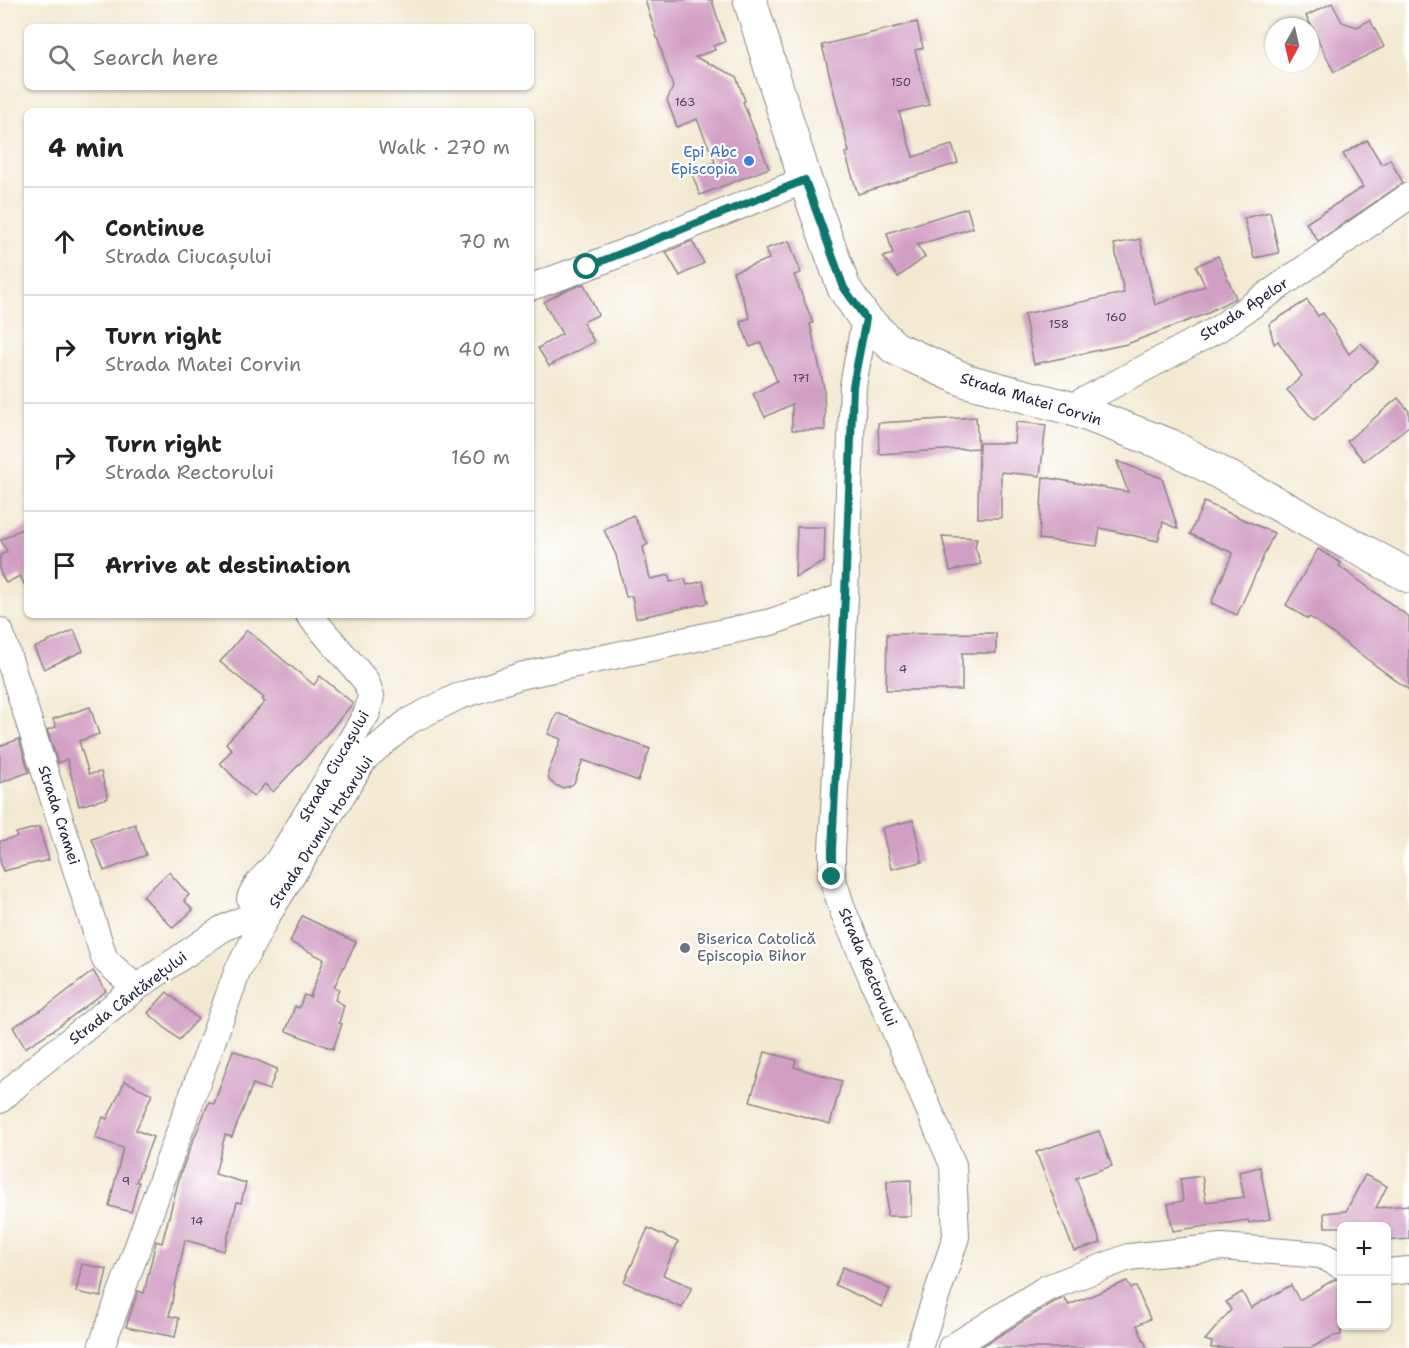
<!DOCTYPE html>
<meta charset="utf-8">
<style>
body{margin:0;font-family:"Shantell Sans",sans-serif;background:#f6f6f6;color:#222}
.controls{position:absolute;right:18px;bottom:18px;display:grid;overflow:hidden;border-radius:9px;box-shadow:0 2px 4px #0004}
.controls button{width:54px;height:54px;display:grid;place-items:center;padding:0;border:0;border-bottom:2px solid #e0e0e0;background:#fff;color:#222;font:30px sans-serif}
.compass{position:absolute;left:1265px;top:18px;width:54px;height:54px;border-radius:50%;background:#fff;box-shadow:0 2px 4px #0004;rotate:188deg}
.stop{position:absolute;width:18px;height:18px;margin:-14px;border:4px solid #0f766e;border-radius:50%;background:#fff}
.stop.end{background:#0f766e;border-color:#fff;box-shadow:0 2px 6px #0008}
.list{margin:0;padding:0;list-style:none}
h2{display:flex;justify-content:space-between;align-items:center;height:78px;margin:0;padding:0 24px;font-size:26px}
h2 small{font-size:20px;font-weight:400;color:#767676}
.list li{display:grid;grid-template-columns:39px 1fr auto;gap:18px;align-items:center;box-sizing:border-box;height:108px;padding:0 24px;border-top:2px solid #e0e0e0}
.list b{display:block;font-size:22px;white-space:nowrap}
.list p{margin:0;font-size:20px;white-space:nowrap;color:#767676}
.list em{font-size:20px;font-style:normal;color:#767676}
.icon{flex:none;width:33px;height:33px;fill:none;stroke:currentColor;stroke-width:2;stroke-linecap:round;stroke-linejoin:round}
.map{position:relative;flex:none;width:1409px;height:1348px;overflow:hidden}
.search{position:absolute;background:#fff;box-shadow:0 2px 4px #0004;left:24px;top:24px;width:510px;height:66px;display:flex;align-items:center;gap:15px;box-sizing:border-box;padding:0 21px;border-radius:9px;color:#767676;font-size:22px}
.panel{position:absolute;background:#fff;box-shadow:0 2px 4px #0004;left:24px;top:108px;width:510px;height:510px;border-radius:9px}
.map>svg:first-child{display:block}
</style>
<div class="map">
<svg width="1409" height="1348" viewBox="0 0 1409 1348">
<rect width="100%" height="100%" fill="#fff"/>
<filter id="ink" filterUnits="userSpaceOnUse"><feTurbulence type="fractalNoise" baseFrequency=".0167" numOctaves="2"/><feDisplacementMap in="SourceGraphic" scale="12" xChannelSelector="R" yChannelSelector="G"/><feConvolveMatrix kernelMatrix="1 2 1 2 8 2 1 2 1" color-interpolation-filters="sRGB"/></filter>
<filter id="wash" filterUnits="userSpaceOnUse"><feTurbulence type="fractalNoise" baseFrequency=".008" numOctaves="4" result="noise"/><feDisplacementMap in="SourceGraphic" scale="24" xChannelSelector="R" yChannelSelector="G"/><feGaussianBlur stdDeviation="1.35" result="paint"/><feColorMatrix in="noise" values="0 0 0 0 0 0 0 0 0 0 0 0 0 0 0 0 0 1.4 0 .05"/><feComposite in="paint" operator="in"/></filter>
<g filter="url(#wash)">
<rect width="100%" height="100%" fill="#f2e9d1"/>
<g id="blocks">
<g fill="#d29fc4">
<polygon points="645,0 712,0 725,42 713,46 715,50 695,57 736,76 745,101 743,102 769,168 700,195 691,171 715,162 697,119 677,127 667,100 673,87"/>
<polygon points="1332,3 1342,22 1357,27 1370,20 1384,47 1334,72 1306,16"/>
<polygon points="917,22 923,48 915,50 929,105 899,112 913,157 952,145 958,163 858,194 845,153 849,152 822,45"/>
<polygon points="1367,140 1382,165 1390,159 1403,183 1318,241 1306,223 1363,187 1343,154"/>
<polygon points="967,208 973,228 917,245 925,257 898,277 883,257 893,254 887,233"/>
<polygon points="1270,212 1279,253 1254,258 1244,218"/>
<polygon points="1140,239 1155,305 1205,286 1196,266 1218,256 1236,298 1210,311 1211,312 1127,344 1034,364 1024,314 1124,293 1114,244"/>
<polygon points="692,241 704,263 680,276 666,252"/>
<polygon points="789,241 801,273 794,275 813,323 810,324 824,388 825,430 792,430 792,404 765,417 753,394 777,381 761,343 750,347 740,321 750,318 733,272 769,259 765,249"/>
<polygon points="584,284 598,315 583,322 594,342 549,366 538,348 562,334 544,302 562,292"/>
<polygon points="1307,300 1318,316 1323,313 1349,354 1361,343 1378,362 1314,420 1287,390 1302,376 1278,341 1274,344 1269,324"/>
<polygon points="1398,398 1409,411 1409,426 1364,461 1347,441"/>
<polygon points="976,417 978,448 879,454 878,423"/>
<polygon points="1016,422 1046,425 1040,476 1001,472 1001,518 978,518 979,443 1014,443"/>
<polygon points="1117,461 1162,478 1178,529 1163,522 1158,541 1100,528 1097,546 1039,539 1043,477 1128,492"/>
<polygon points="1204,502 1274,533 1237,615 1211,603 1233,553 1190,534"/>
<polygon points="633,515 648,544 643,547 650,579 669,575 670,582 685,579 687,585 703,581 708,603 636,618 632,596 626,597 616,555 604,530"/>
<polygon points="27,526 27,589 20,576 6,583 0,572 0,555 7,552 1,540"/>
<polygon points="797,527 825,527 824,562 795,577"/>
<polygon points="942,536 977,538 975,547 981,564 950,571"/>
<polygon points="1318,549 1341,563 1339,566 1409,617 1409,690 1310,617 1308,619 1286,605"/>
<polygon points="74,630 83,651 44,669 34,648"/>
<polygon points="247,630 314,685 320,676 353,703 320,742 273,792 265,784 253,797 220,763 232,750 226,743 265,702 262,700 264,698 220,662"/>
<polygon points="996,633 996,653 962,653 962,690 886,690 887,634"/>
<polygon points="90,707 99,734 79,741 89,774 101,772 108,798 79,806 67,759 58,763 47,730 56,727 53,719"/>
<polygon points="557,713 650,749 638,781 583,760 574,783 570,786 563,788 555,785 549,780 548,773 561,739 548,734"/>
<polygon points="19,739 29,772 0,783 0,746"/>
<polygon points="913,820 922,862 891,869 882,828"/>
<polygon points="135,824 146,855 104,871 92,839"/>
<polygon points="39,827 49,860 3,871 0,861 0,841 17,837 16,833"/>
<polygon points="169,872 189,895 184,900 193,910 173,928 143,896"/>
<polygon points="302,916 356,942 334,987 339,989 335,1000 344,1005 339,1023 342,1024 333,1049 286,1031 295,1006 299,1008 304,995 310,997 324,959 290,942"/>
<polygon points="93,971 106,991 55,1029 25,1048 13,1027 45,1008"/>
<polygon points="167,992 198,1019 179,1040 148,1013"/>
<polygon points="233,1050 277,1069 269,1090 253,1084 232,1137 225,1135 215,1174 246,1183 241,1203 237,1202 224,1251 185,1240 169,1316 179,1318 175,1337 126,1327 138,1291 144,1293 156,1241 162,1243 180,1175 190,1148 209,1102 214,1104"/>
<polygon points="765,1052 796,1060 794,1067 842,1081 830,1124 750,1101"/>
<polygon points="125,1081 152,1094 136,1130 153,1137 136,1182 139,1182 131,1212 109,1206 123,1148 95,1138 103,1117 107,1119"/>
<polygon points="1099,1131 1112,1166 1076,1178 1101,1243 1074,1251 1036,1152"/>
<polygon points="1260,1167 1270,1219 1249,1223 1248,1220 1173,1231 1168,1204 1183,1201 1180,1179 1202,1176 1206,1202 1244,1197 1239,1172"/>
<polygon points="1365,1175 1387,1186 1376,1208 1409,1205 1409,1239 1386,1241 1386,1227 1325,1227 1324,1213 1346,1211"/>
<polygon points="911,1180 911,1216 887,1216 887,1181"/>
<polygon points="648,1228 678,1242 663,1275 692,1287 682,1308 624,1282"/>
<polygon points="82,1264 107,1269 101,1297 76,1292"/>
<polygon points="843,1267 890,1289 882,1307 835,1285"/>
<polygon points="1335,1279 1341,1281 1341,1335 1333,1336 1311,1348 1211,1348 1212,1342 1205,1340 1231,1310 1226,1302 1242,1292 1251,1308 1291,1285 1299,1300"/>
<polygon points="1127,1281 1131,1288 1136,1287 1150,1319 1137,1325 1147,1348 979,1348 1054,1302 1064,1298 1069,1305"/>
</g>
</g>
</g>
<g filter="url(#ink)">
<use href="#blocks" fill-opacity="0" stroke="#8a8686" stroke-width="1.5"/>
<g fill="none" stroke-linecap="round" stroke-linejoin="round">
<defs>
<g id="minor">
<polyline points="531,287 587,267 805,180"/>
<polyline points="865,319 853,386 845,596 832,849 832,877 843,911 953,1165 956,1237 919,1348"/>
<polyline points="1070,408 1218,329 1409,196"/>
<polyline points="0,631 105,960 136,988"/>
<path d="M267 916 255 909 250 899C254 883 270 873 279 859 309 811 338 762 367 713L371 696 366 681 309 615"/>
<polyline points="0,1100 34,1069 136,988 222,929 244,919 267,916"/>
<polyline points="1386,1272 1409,1270"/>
<polyline points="101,1348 238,970 267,916 365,758 409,721 457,697 520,676 771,622 845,596"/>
<polyline points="951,1348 1047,1288 1129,1257 1222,1247 1321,1255 1342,1266"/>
</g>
<polyline id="primary" points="750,0 805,180 844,288 865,319 895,348 967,381 1070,408 1171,446 1409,576"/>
</defs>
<use href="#minor" stroke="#8a8686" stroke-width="28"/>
<use href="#primary" stroke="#8a8686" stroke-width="35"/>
<use href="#minor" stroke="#fff" stroke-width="26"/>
<use href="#primary" stroke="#fff" stroke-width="33"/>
</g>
</g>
<g fill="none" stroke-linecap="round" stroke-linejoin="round" filter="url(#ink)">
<polyline stroke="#0f766e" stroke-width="8" points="587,267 805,180 844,288 866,319 853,386 845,596 832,849 832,877"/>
</g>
<circle fill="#3f7fe0" stroke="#fff" stroke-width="2" cx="749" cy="161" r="6"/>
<circle fill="#6b7280" stroke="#fff" stroke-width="2" cx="685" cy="948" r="6"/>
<g text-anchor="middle" stroke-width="4.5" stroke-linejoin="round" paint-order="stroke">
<g font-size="12" fill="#4e415d">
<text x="901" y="86">150</text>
<text x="685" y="106">163</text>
<text x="1116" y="321">160</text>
<text x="1059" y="328">158</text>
<text x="801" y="382">171</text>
<text x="903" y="673">4</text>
<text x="126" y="1185">9</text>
<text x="197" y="1225">14</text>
</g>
<g font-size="15" fill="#366cbe" stroke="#fff" text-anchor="end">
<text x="737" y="157">Epi Abc<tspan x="737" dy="17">Episcopia</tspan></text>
</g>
<g font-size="15" fill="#22223b" stroke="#fff">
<text transform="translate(1244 309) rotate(-33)" y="5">Strada Apelor</text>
<text transform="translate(1031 399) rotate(17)" y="5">Strada Matei Corvin</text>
<text transform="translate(334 766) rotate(-60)" y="5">Strada Ciucașului</text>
<text transform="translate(59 815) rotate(72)" y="5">Strada Cramei</text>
<text transform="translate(321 832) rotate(-57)" y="5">Strada Drumul Hotarului</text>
<text transform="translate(868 967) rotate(67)" y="5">Strada Rectorului</text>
<text transform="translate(128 998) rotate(-37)" y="5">Strada Cântărețului</text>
</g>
<g font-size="15" fill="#5b616d" stroke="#fff" text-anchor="start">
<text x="697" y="944">Biserica Catolică<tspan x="697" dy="17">Episcopia Bihor</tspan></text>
</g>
</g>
</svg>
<div class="controls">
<button>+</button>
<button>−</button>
</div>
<svg class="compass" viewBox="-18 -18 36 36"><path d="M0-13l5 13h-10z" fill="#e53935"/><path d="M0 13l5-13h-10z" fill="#767676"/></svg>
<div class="stop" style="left:587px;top:267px"></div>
<div class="stop end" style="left:832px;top:877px"></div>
<div class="search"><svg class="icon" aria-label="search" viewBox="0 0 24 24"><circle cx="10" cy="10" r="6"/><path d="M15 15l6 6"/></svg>Search here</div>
<section class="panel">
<h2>4 min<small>Walk · 270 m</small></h2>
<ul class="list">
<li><svg class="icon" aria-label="ahead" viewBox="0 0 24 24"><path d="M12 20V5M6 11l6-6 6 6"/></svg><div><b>Continue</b><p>Strada Ciucașului</p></div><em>70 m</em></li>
<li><svg class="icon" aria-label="right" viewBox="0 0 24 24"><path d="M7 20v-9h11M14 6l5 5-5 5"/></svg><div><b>Turn right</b><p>Strada Matei Corvin</p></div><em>40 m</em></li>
<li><svg class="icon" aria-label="right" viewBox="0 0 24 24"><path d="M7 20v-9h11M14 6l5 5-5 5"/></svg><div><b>Turn right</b><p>Strada Rectorului</p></div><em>160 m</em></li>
<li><svg class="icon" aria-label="arrive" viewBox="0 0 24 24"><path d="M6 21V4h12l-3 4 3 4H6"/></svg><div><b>Arrive at destination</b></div></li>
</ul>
</section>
</div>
